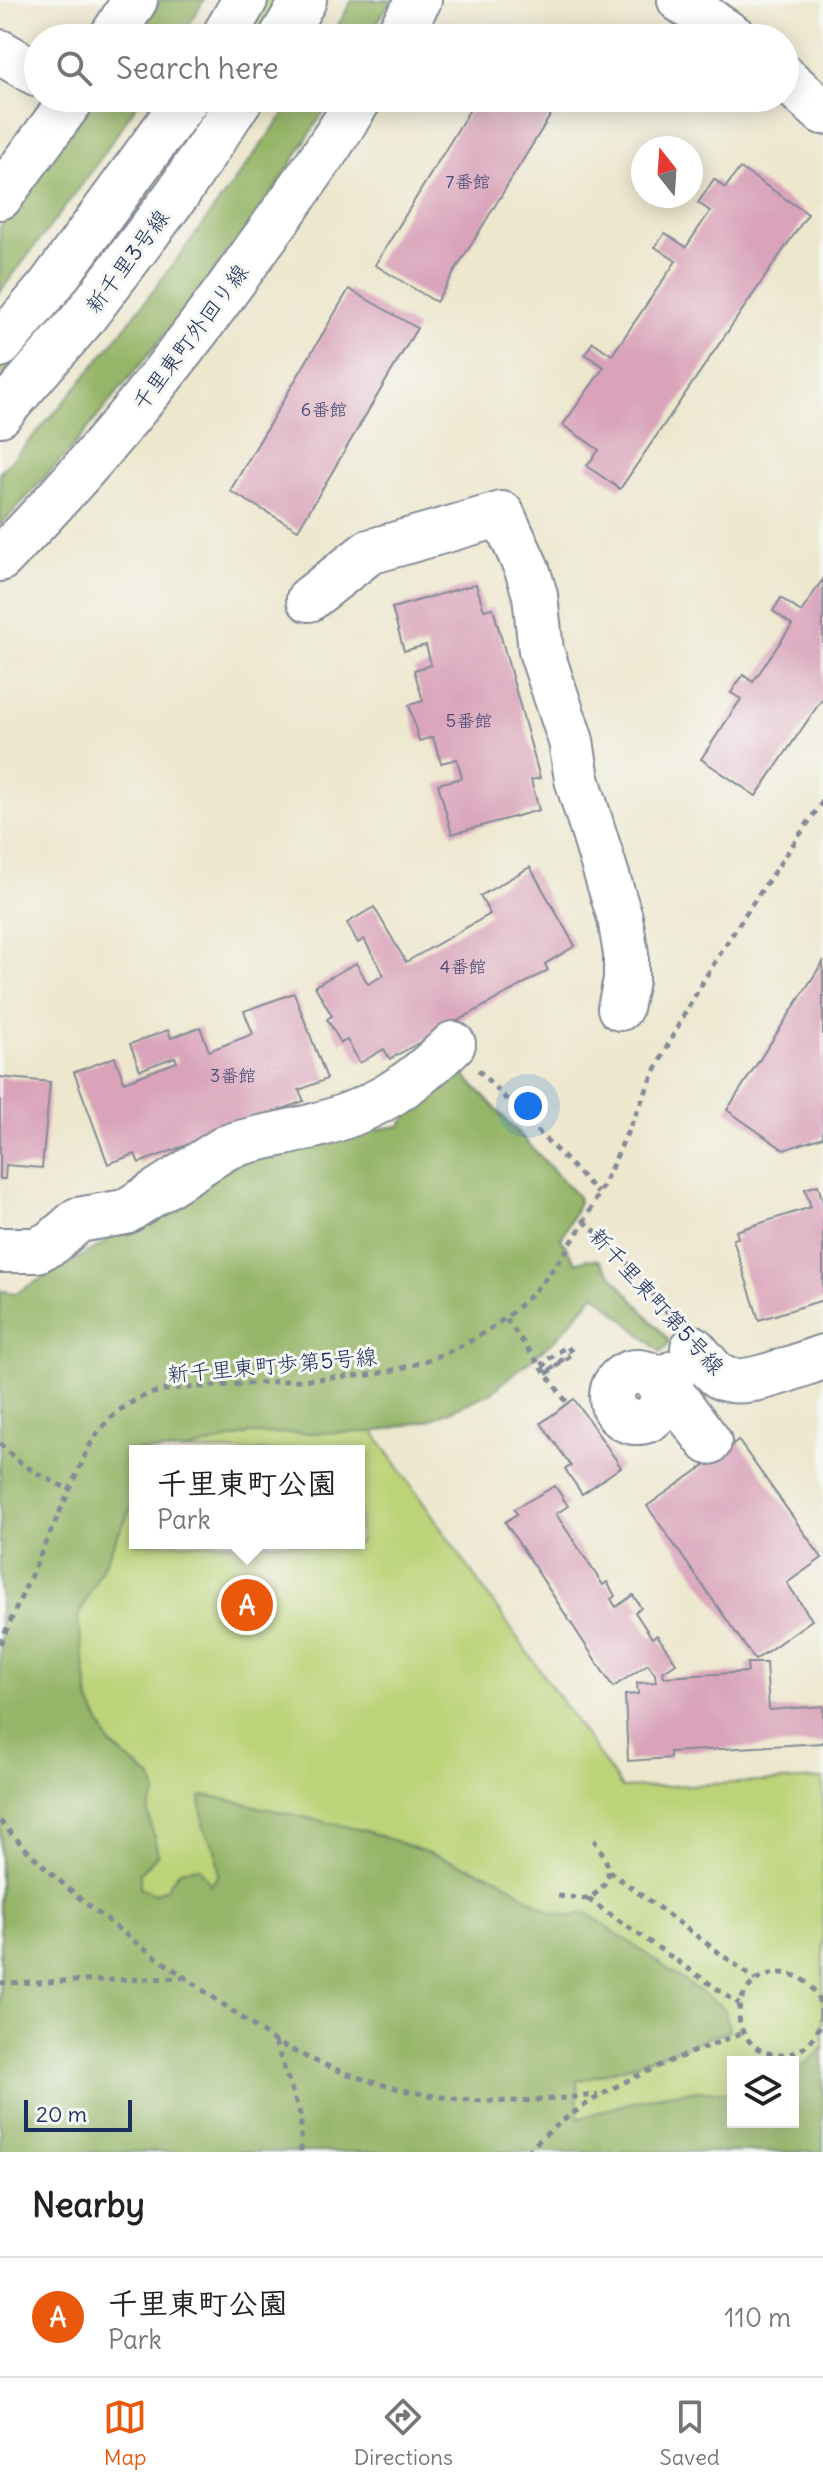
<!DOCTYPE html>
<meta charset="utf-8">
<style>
body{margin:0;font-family:Delius,"Klee One",sans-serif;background:#f6f6f6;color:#222}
.controls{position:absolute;right:24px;bottom:24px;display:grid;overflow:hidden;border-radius:0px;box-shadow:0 4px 20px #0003}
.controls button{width:72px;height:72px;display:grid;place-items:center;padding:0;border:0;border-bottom:2px solid #e0e0e0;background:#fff;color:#222;font:40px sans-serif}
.compass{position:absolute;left:631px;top:136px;width:72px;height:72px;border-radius:50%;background:#fff;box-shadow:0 4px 20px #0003;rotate:343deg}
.scale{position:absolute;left:24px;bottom:20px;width:108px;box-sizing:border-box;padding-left:8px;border:4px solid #1b2f5e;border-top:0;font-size:22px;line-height:28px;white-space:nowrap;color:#1b2f5e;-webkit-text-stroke:6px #f6f6f2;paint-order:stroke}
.you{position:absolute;left:528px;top:1106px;width:28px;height:28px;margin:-20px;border:6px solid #fff;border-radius:50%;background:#1a73e8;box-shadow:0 0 0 12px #1a73e833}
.badge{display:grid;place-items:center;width:52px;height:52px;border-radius:50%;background:#ea580c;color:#fff;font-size:26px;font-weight:700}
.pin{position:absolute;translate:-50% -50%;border:4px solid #fff;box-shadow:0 2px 8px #0006}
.popup{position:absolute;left:129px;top:1445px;width:236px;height:104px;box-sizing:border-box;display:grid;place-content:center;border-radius:0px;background:#fff;filter:drop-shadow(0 2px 6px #0005);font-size:26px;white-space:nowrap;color:#767676}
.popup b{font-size:30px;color:#222}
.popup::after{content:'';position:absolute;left:50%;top:100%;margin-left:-16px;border:16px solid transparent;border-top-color:#fff}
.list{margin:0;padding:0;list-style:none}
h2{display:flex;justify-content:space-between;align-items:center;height:104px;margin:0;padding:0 32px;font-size:34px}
h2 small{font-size:26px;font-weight:400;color:#767676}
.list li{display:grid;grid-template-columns:52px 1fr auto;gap:24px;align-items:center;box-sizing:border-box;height:120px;padding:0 32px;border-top:2px solid #e0e0e0}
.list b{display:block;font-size:30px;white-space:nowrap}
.list p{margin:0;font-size:26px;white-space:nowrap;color:#767676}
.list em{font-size:26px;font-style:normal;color:#767676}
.icon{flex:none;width:44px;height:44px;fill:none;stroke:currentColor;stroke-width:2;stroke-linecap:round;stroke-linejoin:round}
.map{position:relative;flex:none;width:823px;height:2152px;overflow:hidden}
.search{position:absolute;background:#fff;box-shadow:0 4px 20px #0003;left:24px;right:24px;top:24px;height:88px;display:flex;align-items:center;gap:20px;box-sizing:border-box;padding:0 28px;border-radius:44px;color:#767676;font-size:30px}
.sheet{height:224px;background:#fff}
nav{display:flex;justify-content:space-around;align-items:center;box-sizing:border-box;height:112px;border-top:2px solid #e0e0e0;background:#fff;font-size:22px;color:#767676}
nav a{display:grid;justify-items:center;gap:4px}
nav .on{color:#ea580c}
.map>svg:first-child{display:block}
</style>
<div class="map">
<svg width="823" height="2152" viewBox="0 0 823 2152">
<rect width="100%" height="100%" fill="#f6f6f2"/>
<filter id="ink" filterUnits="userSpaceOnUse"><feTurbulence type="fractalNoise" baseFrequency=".0125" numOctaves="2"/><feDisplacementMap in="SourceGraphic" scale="16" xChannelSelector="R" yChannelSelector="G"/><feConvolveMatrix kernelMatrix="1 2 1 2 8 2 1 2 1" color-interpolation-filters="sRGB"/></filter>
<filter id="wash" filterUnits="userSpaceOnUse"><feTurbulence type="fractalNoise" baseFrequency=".006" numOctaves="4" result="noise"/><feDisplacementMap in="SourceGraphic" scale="32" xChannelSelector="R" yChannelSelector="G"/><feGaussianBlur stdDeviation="1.8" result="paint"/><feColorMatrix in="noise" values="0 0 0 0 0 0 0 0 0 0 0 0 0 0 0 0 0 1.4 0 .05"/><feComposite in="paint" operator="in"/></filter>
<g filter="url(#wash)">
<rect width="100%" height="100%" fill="#ede7ce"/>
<g fill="#bcd378" stroke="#6c816b" stroke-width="2" fill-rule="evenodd">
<polygon points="265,0 282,0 259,38 242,38"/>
<polygon points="205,98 218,98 128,230 0,384 0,370 80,275"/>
<path d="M450 1060 578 1197 579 1202 561 1239 576 1263 344 1389 622 1788 823 1779V2152H0V1291L16 1293 101 1245 151 1207 275 1146 400 1126ZM135 1451H359V1543H135ZM733 2062H793V2122H733Z"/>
</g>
<g fill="#95b568" stroke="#587263" stroke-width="2">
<polygon points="160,0 204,0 181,38 138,38"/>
<polygon points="352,0 391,0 368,38 331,38"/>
<polygon points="95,98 141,98 90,174 0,292 0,227"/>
<path d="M296 98H332L273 193 176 321 71 449 0 526V472C111 358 201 225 296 98Z"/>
<path d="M450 1060 578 1197 579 1202 561 1239 576 1263 586 1259 599 1260 670 1342 661 1352 595 1294 558 1337 492 1392 430 1420 374 1432 250 1434 183 1451H135V1500L78 1617 89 1700 111 1745 152 1779 156 1794 148 1812 158 1854 140 1873V1887L154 1894 166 1889 180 1870 199 1867 211 1885 219 1874 216 1850 204 1829 200 1797 211 1796 366 1831 497 1877 550 1912 573 1916 586 1912 725 2009 729 2030 630 2066 577 2081 578 2119C627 2103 682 2083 733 2094V2122H793V2071L813 2058 823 2047V2152H0V1291L16 1293 101 1245 151 1207 275 1146 400 1126Z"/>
</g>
<g id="blocks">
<g fill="#d9a3b9">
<polygon points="477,98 561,98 436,302 375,265"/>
<polygon points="740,168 808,214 620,489 587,466 599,450 563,425 604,367 585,354 593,342 612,355 676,261 655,247 665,233 686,247 710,211 698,203 714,179 725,188"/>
<polygon points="349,289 417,328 298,530 230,491"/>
<polygon points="823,579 823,698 756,796 701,759 741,699 731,693 743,675 753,682 792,625 773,611 781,598 801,612"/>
<polygon points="476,584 484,610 493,608 540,778 531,780 539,810 452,834 438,784 462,778 457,759 441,763 433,737 419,741 409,705 423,701 414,670 431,665 426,645 404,651 392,608"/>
<polygon points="530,867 575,946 545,964 548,970 390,1059 384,1049 360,1063 347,1040 341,1043 327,1019 332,1016 315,986 356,963 368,984 384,975 364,939 358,943 347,923 374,907 406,962 490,914 480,896"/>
<polygon points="823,962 823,1137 784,1150 727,1110"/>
<polygon points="294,993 327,1079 299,1090 304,1101 139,1163 135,1154 108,1164 74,1072 115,1057 124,1082 177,1062 175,1057 140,1070 130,1044 168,1030 171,1038 200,1027 209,1051 253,1034 244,1011"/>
<polygon points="0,1077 50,1082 42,1168 6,1165 5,1179 0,1179"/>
<polygon points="818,1185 823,1202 823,1300 759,1320 733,1239 738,1238 736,1231 811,1207 805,1189"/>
<polygon points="574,1399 621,1467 582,1494 565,1469 571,1466 541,1423"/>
<polygon points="724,1432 733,1444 738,1440 822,1558 787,1583 812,1620 755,1660 647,1506 705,1465 696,1451"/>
<polygon points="555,1486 568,1506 556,1514 603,1585 607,1582 615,1596 611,1599 616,1607 633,1595 641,1608 635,1612 652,1638 657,1635 676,1663 663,1672 664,1677 748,1672 747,1663 766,1663 769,1710 823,1706 823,1743 670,1752 670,1758 628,1761 625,1695 638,1694 637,1683 656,1682 655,1674 648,1664 613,1687 505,1522 517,1514 514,1509"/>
</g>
</g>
</g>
<g filter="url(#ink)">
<use href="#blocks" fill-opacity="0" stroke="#848b96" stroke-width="2"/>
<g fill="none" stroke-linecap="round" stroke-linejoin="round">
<defs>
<g id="minor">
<polyline points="680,0 735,38"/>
<polyline points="111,38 135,0"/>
<polyline points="223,38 245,0"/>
<polyline points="281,38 304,0"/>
<polyline points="396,38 419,0"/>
<polyline points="0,52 38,74"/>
<polyline points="785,78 823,112"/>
<polyline points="0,197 73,98"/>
<polyline points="0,345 50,286 187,98"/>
<polyline points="0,414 81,321 178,193 241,98"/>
<path d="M0 559C96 462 181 356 260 244 295 196 329 149 360 98"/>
<polyline points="309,599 369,552 502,514 527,569 535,595 541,651 571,741 577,779 620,918 626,954 626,980 620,1008"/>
<path d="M0 1250H37L53 1242 78 1220 125 1212 225 1148C253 1137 282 1135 310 1127 371 1112 409 1087 453 1044"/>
<path d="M693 1348C701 1356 709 1369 719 1376 741 1391 799 1365 823 1357"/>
<circle cx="637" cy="1397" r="25"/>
<polyline points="674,1373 663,1381 709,1442"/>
</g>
</defs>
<use href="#minor" stroke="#848b96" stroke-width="48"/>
<g stroke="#848b96" stroke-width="5" stroke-dasharray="6 6" stroke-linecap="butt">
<polyline points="478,1070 598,1193"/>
<polyline points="584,1221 622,1256 672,1318"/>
<polyline points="506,1319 568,1404"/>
<polyline points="546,1374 573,1354 567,1346 543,1363 549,1371 569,1354"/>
<path d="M0 1443C18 1466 45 1477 70 1490"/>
<path d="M0 1644 89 1447C108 1414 133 1395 171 1389L370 1375C581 1337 595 1174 684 1015 725 940 775 871 823 801"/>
<path d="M0 1821C80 1912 178 1970 274 2041 341 2077 417 2100 493 2101 528 2102 563 2098 598 2095"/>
<polyline points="609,1871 756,1980"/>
<path d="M558 1896 588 1899C617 1880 611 1865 594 1840"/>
<polyline points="588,1899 739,2004"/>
<circle cx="780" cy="2014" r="41"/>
<polyline points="0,1983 183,1978"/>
<polyline points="275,2042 301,2117 301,2152"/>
<path d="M527 2152C592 2088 659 2065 742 2033"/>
</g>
<use href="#minor" stroke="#fff" stroke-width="44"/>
</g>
</g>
<g text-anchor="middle" stroke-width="6" stroke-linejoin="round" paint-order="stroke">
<g font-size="18" fill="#4a4c75">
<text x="468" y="188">7番館</text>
<text x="324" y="416">6番館</text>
<text x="469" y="727">5番館</text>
<text x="463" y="973">4番館</text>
<text x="233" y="1082">3番館</text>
</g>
<g font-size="22" fill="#1b2f5e" stroke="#f6f6f2">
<text transform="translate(127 261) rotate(-53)" y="8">新千里3号線</text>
<text transform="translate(190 337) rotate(-53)" y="8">千里東町外回り線</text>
<text transform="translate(657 1301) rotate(48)" y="8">新千里東町第5号線</text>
<text transform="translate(272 1365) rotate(-5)" y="8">新千里東町歩第5号線</text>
</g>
</g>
</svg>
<div class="controls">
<button><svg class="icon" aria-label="layers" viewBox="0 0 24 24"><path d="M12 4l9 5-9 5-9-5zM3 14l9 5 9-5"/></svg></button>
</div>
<svg class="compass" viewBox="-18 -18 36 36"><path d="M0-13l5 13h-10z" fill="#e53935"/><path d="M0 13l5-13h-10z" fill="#767676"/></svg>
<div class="scale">20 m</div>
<div class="you"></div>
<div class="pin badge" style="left:247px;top:1605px">A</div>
<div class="popup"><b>千里東町公園</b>Park</div>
<div class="search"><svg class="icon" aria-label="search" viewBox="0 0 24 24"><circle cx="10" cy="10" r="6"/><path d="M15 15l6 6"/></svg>Search here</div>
</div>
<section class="sheet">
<h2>Nearby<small></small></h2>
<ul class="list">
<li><span class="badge">A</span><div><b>千里東町公園</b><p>Park</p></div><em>110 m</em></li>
</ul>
</section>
<nav>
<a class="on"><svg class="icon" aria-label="map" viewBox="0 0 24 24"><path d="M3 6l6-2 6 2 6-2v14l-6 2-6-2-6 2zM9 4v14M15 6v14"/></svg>Map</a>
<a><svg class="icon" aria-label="directions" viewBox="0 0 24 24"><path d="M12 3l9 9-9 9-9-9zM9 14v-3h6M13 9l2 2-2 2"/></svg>Directions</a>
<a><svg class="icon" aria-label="saved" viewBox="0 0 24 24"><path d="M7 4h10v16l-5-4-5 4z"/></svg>Saved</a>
</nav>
